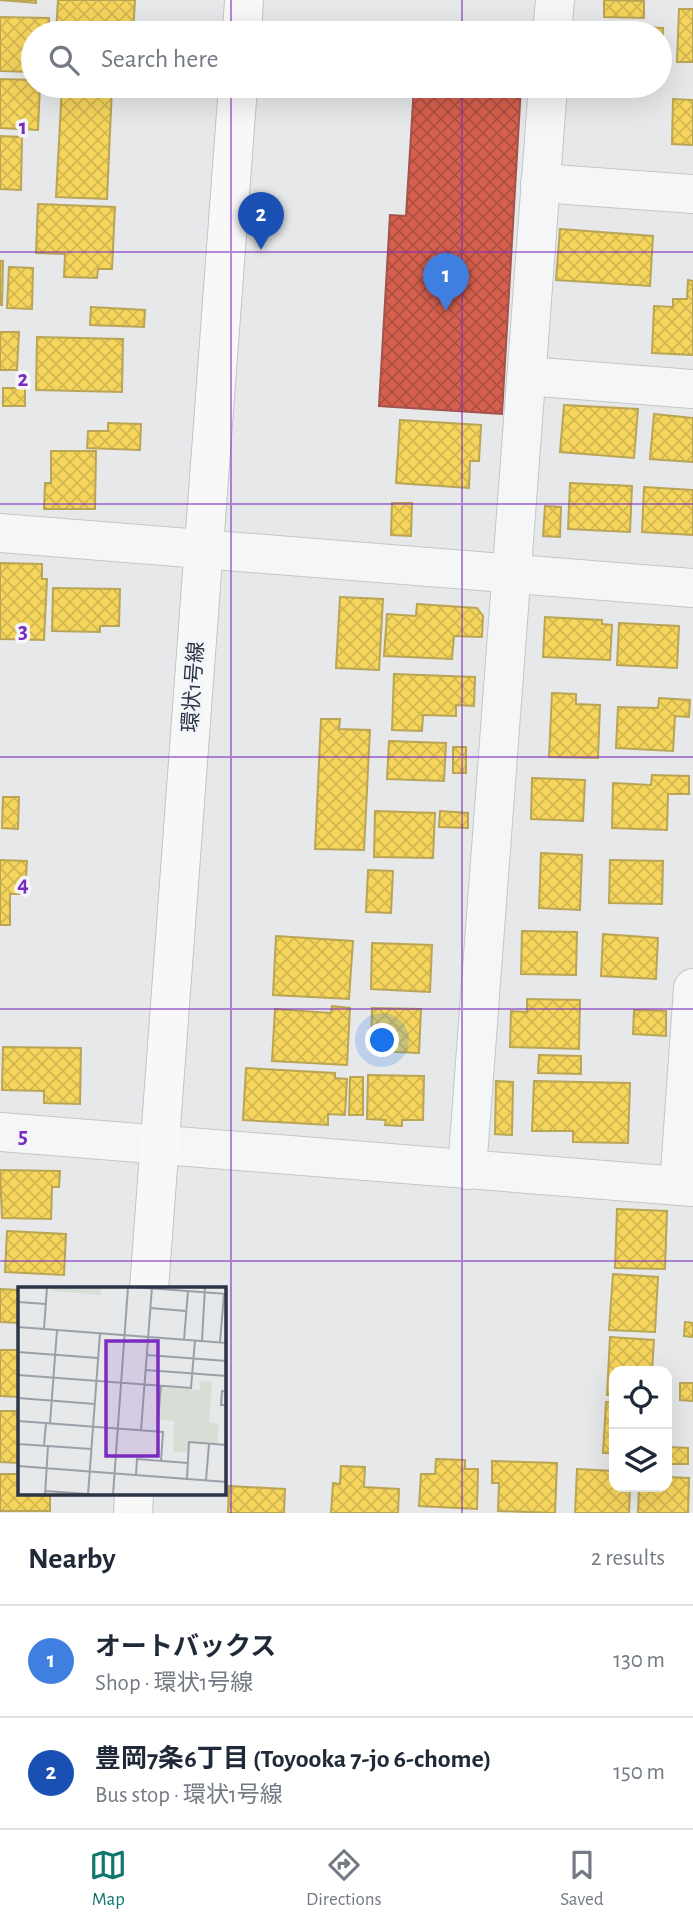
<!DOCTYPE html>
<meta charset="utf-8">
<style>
body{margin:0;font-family:"Alegreya Sans","Noto Sans JP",sans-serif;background:#f2f2f3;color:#1f2937}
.controls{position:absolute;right:21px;bottom:21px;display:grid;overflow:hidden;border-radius:14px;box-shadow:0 7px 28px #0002}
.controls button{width:63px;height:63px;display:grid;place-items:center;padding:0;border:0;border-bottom:2px solid #e0e1e3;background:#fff;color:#1f2937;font:35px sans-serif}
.you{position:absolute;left:383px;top:1041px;width:24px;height:24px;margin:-18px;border:5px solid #fff;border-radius:50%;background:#1a73e8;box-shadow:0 0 0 10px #1a73e833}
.badge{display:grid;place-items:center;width:46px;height:46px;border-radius:50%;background:#0f766e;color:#fff;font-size:23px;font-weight:700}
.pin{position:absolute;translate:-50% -58px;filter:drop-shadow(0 2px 4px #0008)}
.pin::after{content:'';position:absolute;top:37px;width:24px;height:21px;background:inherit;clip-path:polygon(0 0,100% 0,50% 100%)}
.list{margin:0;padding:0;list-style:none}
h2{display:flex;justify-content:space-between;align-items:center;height:91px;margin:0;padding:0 28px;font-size:30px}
h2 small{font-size:23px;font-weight:400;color:#747a83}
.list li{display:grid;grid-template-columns:46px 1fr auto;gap:21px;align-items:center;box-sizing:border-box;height:112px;padding:0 28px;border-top:2px solid #e0e1e3}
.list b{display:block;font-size:26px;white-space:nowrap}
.list p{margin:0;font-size:23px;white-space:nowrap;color:#747a83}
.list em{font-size:23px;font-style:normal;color:#747a83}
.icon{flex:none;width:38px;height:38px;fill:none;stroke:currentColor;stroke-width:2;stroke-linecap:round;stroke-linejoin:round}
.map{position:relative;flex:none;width:693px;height:1513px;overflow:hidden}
.search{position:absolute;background:#fff;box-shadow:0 7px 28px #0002;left:21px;right:21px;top:21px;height:77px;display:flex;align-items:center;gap:18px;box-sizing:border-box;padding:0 24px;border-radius:38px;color:#747a83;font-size:26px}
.sheet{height:315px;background:#fff}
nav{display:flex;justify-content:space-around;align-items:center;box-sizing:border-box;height:98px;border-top:2px solid #e0e1e3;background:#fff;font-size:19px;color:#747a83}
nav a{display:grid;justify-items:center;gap:4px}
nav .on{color:#0f766e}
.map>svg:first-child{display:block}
</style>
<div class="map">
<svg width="693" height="1513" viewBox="0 0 693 1513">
<defs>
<pattern id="homes-cross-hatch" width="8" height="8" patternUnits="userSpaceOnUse" patternTransform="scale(1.75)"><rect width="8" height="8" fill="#f6d55c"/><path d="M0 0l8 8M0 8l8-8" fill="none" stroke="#d3b751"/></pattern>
<pattern id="shops-cross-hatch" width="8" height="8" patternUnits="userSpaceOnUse" patternTransform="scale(1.75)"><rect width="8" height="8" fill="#d6604d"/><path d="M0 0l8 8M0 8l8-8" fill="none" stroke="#ae5042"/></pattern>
</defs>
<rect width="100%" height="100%" fill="#e6e8ea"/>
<g fill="url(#homes-cross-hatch)" stroke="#b9a555" stroke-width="2">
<polygon points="0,0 36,0 36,3"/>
<polygon points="58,0 135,0 133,33 56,33"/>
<polygon points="604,0 644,1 644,18 604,17"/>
<polygon points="679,9 693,9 693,62 677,62"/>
<polygon points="0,17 49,18 49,33 33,33 33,72 0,71"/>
<polygon points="620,26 663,28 661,79 660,33 620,33"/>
<polygon points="0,79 33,80 33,86 40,86 38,130 0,128"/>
<polygon points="62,86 112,88 107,199 56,197"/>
<polygon points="673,99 693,100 693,145 672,144"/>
<polygon points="0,136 22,137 21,190 0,189"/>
<polygon points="38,204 115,207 112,269 98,269 97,278 64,277 65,254 36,253"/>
<polygon points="560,229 653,236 650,286 556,280"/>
<polygon points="0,261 3,261 2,305 0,305"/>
<polygon points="9,267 33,268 32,309 7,308"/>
<polygon points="688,280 693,281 693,355 652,353 654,306 673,307 673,299 687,299"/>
<polygon points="91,307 145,310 144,327 90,325"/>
<polygon points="0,332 19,332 17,370 0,370"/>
<polygon points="37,337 123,339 122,392 36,390"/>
<rect x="3" y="388" width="22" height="18"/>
<polygon points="564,405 638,409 634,458 560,452"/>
<polygon points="654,414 693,418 693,462 650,459"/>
<polygon points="400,420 481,425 479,461 470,461 469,488 396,483"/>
<polygon points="108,423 141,424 140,450 87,448 88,431 108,431"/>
<polygon points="51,451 96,451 95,509 44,509 45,483 51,483"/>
<polygon points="570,483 632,486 630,532 568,529"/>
<polygon points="644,487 693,490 693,535 642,532"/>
<polygon points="392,503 412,503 411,536 391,535"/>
<polygon points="545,506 561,507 560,537 543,536"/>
<polygon points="0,563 42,564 42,579 47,579 44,640 0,639"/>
<polygon points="53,588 120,589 119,626 100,626 100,632 52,631"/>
<polygon points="340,597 383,599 379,670 336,668"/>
<polygon points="417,604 477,608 483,616 482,637 454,636 452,659 384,656 387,614 416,616"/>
<polygon points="545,617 602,620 602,624 612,625 610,660 543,657"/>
<polygon points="619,623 679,626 677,668 617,665"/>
<polygon points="394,674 475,677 474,706 456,705 456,716 423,715 422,731 392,730"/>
<polygon points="552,693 576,694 576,704 600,705 598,758 549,757"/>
<polygon points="659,698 690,700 689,717 675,716 673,751 616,748 618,707 658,708"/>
<polygon points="321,719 340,719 339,729 370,730 364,850 315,849"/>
<polygon points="389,741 446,743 444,781 387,779"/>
<rect x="453" y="747" width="13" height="26"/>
<polygon points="652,775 689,776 689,794 668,794 667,830 612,828 613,783 651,785"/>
<polygon points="532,778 585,780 583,821 531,819"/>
<polygon points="3,797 19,797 18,829 2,828"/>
<polygon points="375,811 435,813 433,858 374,857"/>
<polygon points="440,811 468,813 468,828 439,827"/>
<polygon points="541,853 582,855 580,910 539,908"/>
<polygon points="0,860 27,861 25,894 10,894 10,925 0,925"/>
<polygon points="610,860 663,861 662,904 609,903"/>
<polygon points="368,870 393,871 391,913 366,912"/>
<polygon points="522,931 577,932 576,975 521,974"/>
<polygon points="603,934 658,938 656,979 601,976"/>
<polygon points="276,936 353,941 349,999 273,995"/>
<polygon points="372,943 432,945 430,992 371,989"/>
<polygon points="527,999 580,1000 579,1049 510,1047 511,1011 527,1012"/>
<polygon points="332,1006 350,1008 347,1065 272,1061 275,1009 331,1013"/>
<polygon points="372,1008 421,1009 419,1053 371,1051"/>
<polygon points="634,1010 666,1011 666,1036 633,1034"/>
<polygon points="3,1047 81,1048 80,1104 44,1103 44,1091 2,1090"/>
<polygon points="539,1055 581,1056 581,1074 538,1073"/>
<polygon points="246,1068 335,1073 335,1078 347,1079 345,1115 328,1114 328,1125 243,1120"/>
<polygon points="368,1075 424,1076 423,1120 402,1120 402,1126 385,1125 386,1120 367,1119"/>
<polygon points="350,1077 363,1077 363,1115 349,1115"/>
<polygon points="496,1081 513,1082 512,1135 495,1134"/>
<polygon points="534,1081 630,1083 628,1143 573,1142 573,1131 532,1131"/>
<polygon points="0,1170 60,1171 59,1187 52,1187 51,1219 2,1218"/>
<polygon points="617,1209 667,1211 665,1269 615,1268"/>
<polygon points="7,1231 66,1234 64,1275 5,1272"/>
<polygon points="613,1274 658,1277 655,1332 609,1330"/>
<polygon points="0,1289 19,1290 19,1323 0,1322"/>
<polygon points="685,1322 693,1323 693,1337 684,1336"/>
<polygon points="610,1337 654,1340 652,1371 614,1371 614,1395 607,1395"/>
<polygon points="0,1350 19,1350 19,1397 0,1396"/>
<polygon points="680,1383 693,1383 693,1401 680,1400"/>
<polygon points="606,1402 614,1403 614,1453 603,1453"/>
<polygon points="0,1411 19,1411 18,1463 0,1462"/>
<polygon points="669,1447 688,1448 688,1464 669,1464"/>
<polygon points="436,1459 465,1460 465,1469 478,1469 477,1509 419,1506 421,1474 435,1474"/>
<polygon points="492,1461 557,1463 555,1513 498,1511 499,1483 492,1483"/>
<polygon points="341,1466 365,1467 364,1487 399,1489 398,1513 331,1513 333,1483 340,1484"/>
<polygon points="577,1469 614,1471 614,1487 630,1487 629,1513 575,1513"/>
<polygon points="0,1474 19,1474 19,1494 50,1494 50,1511 0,1511"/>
<polygon points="667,1477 689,1478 688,1513 638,1513 639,1487 667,1487"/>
<polygon points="229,1486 285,1489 284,1513 228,1513"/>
</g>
<polygon fill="url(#shops-cross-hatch)" stroke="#a3534b" stroke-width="2" points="414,86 521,86 502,414 379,406 390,215 406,216"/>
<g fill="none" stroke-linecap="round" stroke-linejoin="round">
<defs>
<g id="minor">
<polyline points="552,33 555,0"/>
<polyline points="540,183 693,194"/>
<polyline points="527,376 693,389"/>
<polyline points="0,533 693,588"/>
<polyline points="0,1132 693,1187"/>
<polyline points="467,1170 548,86"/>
<polyline points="679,1186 693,988"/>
</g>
<g id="major">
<polyline points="242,33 244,0"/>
<polyline points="149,1289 238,86"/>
<polyline points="133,1513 134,1494"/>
</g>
</defs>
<use href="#minor" stroke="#c4c6c8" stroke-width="40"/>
<use href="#major" stroke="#c2c5c8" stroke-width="40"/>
<use href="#minor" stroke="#f5f6f7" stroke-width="38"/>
<use href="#major" stroke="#f8f8f8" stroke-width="38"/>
</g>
<path fill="none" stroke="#7b2cbf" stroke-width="2" stroke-opacity="0.55" d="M231 0V33M462 0V33M231 86V1513M462 86V1513M0 252H693M0 504H693M0 757H693M0 1009H693M0 1261H693"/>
<g text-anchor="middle" stroke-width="7" stroke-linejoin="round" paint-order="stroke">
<g font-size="21" fill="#2b3445" stroke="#f4f6f9">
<text transform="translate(193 687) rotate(-86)" y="7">環状1号線</text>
</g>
</g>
<g transform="translate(18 1287)">
<rect width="208" height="208" fill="#e6e8ea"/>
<path d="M183 94 194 95 191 135 201 137 199 157 172 155 171 165H155L156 134 140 133 144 100 182 103Z" fill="#d6ded6"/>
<path d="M35 0H83V8L35 4Z" fill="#d6ded6"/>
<path fill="none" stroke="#9ba0a8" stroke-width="2" d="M116 0 209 7M0 15 28 17M132 21 168 24M0 40 209 56M26 42 29 0M166 53 170 4M184 54 187 0M202 55 206 7M0 65 80 71M129 68 209 74M128 83 209 89M0 88 173 101 177 53M209 105 204 104 203 118H209M0 111 77 117M0 134 145 145 143 174M32 136 39 43M123 143 134 0M139 144 143 99M0 157 74 162M26 158 28 136M0 179 209 195M118 188 119 172 170 176M169 192 171 155 209 158M188 193 191 157M27 204 70 207M27 208 30 159M70 208 82 46M95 208 110 0"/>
<path fill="#7b2cbf" fill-opacity="0.15" stroke="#7b2cbf" stroke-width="3.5" d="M88 54H140V169H88Z"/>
<rect width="208" height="208" fill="none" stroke="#2b3445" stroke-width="3.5"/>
</g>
<g font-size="23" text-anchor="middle" font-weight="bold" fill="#7b2cbf" stroke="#f4f6f9" stroke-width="7" stroke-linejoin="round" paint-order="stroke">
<text x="23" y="134">1</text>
<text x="23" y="386">2</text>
<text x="23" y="638">3</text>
<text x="23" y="891">4</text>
<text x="23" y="1143">5</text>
</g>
</svg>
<div class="controls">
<button><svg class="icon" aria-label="locate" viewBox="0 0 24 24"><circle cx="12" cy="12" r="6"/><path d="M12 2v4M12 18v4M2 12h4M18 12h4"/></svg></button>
<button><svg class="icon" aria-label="layers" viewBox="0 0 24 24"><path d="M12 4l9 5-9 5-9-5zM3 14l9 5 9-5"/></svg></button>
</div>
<div class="you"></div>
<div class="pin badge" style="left:446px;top:311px;background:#3f7fe0">1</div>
<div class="pin badge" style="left:261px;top:250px;background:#1a4fb4">2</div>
<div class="search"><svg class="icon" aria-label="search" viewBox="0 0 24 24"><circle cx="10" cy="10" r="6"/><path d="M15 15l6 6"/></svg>Search here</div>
</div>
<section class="sheet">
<h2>Nearby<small>2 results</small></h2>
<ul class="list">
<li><span class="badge" style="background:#3f7fe0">1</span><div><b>オートバックス</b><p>Shop · 環状1号線</p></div><em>130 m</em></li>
<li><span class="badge" style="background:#1a4fb4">2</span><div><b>豊岡7条6丁目 (Toyooka 7-jo 6-chome)</b><p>Bus stop · 環状1号線</p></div><em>150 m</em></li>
</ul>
</section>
<nav>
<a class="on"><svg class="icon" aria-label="map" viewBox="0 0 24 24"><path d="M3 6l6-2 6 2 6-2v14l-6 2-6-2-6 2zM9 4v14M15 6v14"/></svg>Map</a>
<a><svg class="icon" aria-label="directions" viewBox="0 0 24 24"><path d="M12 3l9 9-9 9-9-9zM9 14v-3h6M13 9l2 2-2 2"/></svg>Directions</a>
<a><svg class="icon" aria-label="saved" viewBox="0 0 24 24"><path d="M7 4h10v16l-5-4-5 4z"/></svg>Saved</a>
</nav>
